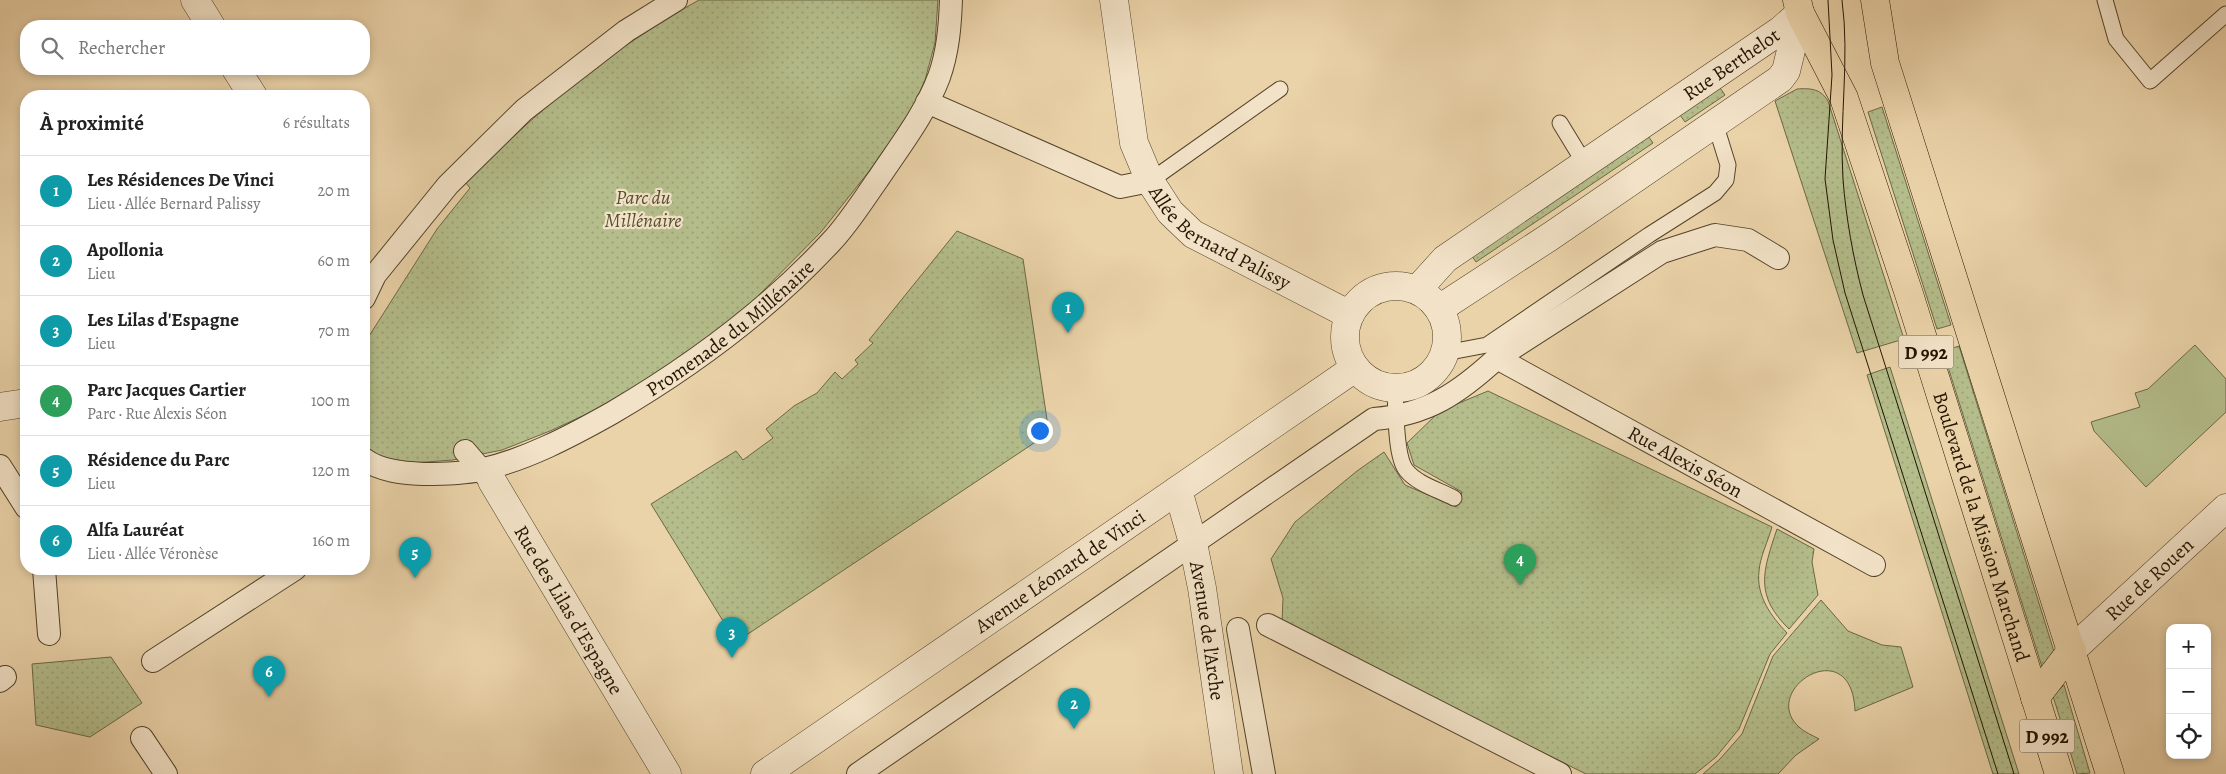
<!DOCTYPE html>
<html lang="fr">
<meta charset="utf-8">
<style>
body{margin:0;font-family:Alegreya,serif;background:#f2f2f2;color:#222}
.controls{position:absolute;right:15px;bottom:15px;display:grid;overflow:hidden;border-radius:10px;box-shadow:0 2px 8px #0003}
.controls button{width:45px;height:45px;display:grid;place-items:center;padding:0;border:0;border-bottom:1px solid #e0e0e0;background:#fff;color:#222;font:25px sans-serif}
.you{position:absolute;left:1039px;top:430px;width:18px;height:18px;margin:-12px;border:4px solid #fff;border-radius:50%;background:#1a73e8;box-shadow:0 0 0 8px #1a73e833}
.badge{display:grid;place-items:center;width:32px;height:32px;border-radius:50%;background:#0f766e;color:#fff;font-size:16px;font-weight:700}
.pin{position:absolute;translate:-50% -41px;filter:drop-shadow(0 1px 2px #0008)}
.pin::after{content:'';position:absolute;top:26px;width:18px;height:15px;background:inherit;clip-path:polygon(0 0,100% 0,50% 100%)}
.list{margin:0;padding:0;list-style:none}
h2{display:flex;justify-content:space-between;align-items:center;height:65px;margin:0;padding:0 20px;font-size:21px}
h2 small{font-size:16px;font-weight:400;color:#767676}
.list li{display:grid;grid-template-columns:32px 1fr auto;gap:15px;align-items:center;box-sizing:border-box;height:70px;padding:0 20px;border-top:1px solid #e0e0e0}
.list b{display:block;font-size:19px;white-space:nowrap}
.list p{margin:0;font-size:16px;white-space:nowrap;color:#767676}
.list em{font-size:16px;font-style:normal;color:#767676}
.icon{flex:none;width:28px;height:28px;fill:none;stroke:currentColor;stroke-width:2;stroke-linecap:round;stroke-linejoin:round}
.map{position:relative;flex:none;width:2226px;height:774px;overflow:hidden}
.search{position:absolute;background:#fff;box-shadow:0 2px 8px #0003;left:20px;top:20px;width:350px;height:55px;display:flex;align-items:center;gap:12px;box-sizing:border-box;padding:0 18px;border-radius:20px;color:#767676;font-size:19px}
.panel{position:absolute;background:#fff;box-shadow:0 2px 8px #0003;left:20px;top:90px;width:350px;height:485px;border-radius:20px}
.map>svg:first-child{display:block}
</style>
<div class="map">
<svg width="2226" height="774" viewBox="0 0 2226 774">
<defs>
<pattern id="grass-dots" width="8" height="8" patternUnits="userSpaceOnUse" patternTransform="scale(1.25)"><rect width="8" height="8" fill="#b4bd8b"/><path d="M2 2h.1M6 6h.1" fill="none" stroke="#9aa276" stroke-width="1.8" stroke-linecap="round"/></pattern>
</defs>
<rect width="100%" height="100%" fill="#ebd3a9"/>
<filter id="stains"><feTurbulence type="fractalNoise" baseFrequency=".004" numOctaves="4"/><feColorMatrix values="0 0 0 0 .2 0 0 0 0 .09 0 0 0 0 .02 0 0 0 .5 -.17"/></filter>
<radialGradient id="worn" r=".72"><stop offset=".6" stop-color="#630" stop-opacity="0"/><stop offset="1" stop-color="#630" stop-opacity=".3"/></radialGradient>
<g fill="url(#grass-dots)" stroke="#6b6846">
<path d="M699 0H938L935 43 925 80 914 105 878 160 821 232 755 299 690 354 628 395 550 431 502 450 453 460 398 464 371 456 364 446V344L437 229 470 188 466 183C536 111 611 49 699 0Z"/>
<polygon points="1718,85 1725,95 1685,122 1678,112"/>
<path d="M1797 89C1811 88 1821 89 1828 101L1904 339 1857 353 1775 101Z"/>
<polygon points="1882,107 1951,325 1937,329 1868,112"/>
<polygon points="1646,133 1653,143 1476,262 1470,253"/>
<polygon points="957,231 1023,259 1049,433 736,642 651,504 736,451 743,460 773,438 766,429 794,406 817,393 835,372 842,379 858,364 855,360 873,343 869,340"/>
<polygon points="1959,346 2056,658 2042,667 1943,351"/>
<polygon points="1890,367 2019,774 1993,774 1867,375"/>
<path d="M1488 391 1772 527C1768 541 1760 557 1759 571 1756 596 1771 616 1787 633L1770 654 1739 729 1716 757 1695 774H1586L1282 623 1283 598 1271 559 1295 522 1357 471 1384 452 1405 485 1456 507 1462 492 1414 465 1407 443 1440 411Z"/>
<path d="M1777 529 1814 549 1812 562 1818 595 1789 629C1754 595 1763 571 1777 529Z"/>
<path d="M1821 600 1848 631 1882 645 1901 647 1913 687 1855 711C1852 630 1758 690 1799 727 1804 732 1812 735 1819 739L1796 755 1778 774H1703L1720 759 1742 734 1773 656Z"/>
<polygon points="111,657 142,703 90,737 36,725 32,664"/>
<polygon points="2064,685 2090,773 2077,774 2053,696"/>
</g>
<polygon fill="#b4bd8b" stroke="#6b6846" points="2195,345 2226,379 2226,412 2146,487 2094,431 2091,422 2140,407 2135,393 2148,389"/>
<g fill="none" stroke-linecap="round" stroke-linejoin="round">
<defs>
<g id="service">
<polyline points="2105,0 2116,39 2150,81 2226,14"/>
<polyline points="1560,123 1585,164"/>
<polyline points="1150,181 1280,89"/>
<polyline points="1445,353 1487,345 1649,235 1715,193 1726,180 1728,165 1715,123"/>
<path d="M1395 389C1396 408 1395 456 1406 470 1417 484 1439 490 1454 498"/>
</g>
<g id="pedestrian">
<polyline points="927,102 1120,187 1150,181"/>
<polyline points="364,298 375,275 448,185 524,110 626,31 676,0"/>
<path id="s1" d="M1497 358 1874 565"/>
<polyline points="465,451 489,479"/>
<path id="s2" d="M364 459C380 471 403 473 423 474 441 474 462 474 480 470 526 460 571 436 612 413 692 366 768 310 831 242 849 223 863 200 878 179 900 146 925 114 939 77 948 52 950 26 951 0"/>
<polyline points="0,466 26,507"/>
<polyline points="44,569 49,634"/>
<polyline points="1268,625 1560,774"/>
<polyline points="1238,629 1264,774"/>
<polyline points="153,661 295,569"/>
<polyline points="0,681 5,677"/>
<polyline points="142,738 166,774"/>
<path d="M858 774 1374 419C1427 415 1459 393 1497 358L1662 252 1715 235 1748 240 1778 258"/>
</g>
<g id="minor">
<polyline points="195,0 211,26"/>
<path id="s3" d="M1114 0 1134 143 1150 181 1170 212 1193 234 1350 315"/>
<polyline points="236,69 253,96"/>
<circle cx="1396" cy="337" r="51"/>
<path id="s4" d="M1417 290 1445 259 1781 30 1800 13"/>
<polyline points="1439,309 1551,236 1780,79 1786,71 1800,13"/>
<polyline points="0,407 26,403"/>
<path id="s5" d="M492 481 667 774"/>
<path id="s6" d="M1178 490 1193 543 1202 588 1229 774"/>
<path id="s7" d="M2072 650 2226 508"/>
<path id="s8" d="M765 774 1355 368"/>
</g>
<g id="primary">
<path id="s9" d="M1797 0 1800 13 1844 98 1909 294 2059 774"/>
<polyline points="1875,0 1885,63 2110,774"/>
<polyline points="2035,698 2072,650"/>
</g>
</defs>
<use href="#service" stroke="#54432a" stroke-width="17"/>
<use href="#pedestrian" stroke="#54432a" stroke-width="24"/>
<use href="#minor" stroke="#54432a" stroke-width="29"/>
<use href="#primary" stroke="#221300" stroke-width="29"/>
<use href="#service" stroke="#f2e2c7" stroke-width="15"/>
<use href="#pedestrian" stroke="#f2e2c7" stroke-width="22"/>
<use href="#minor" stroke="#f2e2c7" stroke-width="28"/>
<use href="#primary" stroke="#ebd3a9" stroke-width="28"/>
<g stroke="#221300" stroke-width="1">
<polyline points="1828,0 1832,75 1825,179 1833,240 1845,293 1998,774"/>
<path d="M1842 0C1850 59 1839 119 1843 179 1846 218 1853 257 1863 295L2014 774"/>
</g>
</g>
<g text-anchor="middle" stroke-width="4.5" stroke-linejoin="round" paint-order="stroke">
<g fill="#f2e2c7" stroke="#60513c" stroke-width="1">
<rect x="1898.5" y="335.5" width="55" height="33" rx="4"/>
<rect x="2019.5" y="719.5" width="55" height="33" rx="4"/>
</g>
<g font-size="19" font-weight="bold" fill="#221300">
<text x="1926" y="359">D 992</text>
<text x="2047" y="743">D 992</text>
</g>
<g font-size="20" fill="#221300" stroke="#f2e2c7">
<text dy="7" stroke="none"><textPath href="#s4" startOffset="388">Rue Berthelot</textPath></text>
<text dy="7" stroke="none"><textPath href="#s3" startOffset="278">Allée Bernard Palissy</textPath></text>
<text dy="7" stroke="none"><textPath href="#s2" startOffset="409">Promenade du Millénaire</textPath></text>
<text dy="7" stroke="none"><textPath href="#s1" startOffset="215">Rue Alexis Séon</textPath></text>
<text dy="7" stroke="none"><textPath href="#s9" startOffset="559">Boulevard de la Mission Marchand</textPath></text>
<text dy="7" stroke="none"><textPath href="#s8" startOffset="358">Avenue Léonard de Vinci</textPath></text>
<text dy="7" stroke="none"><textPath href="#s7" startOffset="105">Rue de Rouen</textPath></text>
<text dy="7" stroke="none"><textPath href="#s5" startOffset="150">Rue des Lilas d'Espagne</textPath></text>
<text dy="7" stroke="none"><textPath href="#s6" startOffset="144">Avenue de l'Arche</textPath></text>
</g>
<g font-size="20" font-style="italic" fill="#554e31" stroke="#f2e2c7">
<text x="643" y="204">Parc du<tspan x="643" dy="23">Millénaire</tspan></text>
</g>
</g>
<rect width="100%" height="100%" filter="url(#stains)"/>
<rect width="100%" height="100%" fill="url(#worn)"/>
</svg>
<div class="controls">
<button>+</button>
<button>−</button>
<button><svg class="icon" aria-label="locate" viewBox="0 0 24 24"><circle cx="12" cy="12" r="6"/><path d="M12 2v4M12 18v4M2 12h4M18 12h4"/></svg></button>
</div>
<div class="you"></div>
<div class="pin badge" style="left:1068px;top:333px;background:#0f9aa8">1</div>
<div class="pin badge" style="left:1074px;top:729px;background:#0f9aa8">2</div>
<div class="pin badge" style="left:732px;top:658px;background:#0f9aa8">3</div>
<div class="pin badge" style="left:1520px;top:585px;background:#2e9e5b">4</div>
<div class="pin badge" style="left:415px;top:578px;background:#0f9aa8">5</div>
<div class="pin badge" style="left:269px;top:697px;background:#0f9aa8">6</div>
<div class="search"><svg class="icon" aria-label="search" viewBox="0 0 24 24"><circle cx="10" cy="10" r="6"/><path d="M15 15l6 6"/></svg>Rechercher</div>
<section class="panel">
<h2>À proximité<small>6 résultats</small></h2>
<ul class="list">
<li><span class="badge" style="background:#0f9aa8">1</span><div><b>Les Résidences De Vinci</b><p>Lieu · Allée Bernard Palissy</p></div><em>20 m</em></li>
<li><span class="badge" style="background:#0f9aa8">2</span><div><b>Apollonia</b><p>Lieu</p></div><em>60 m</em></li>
<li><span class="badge" style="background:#0f9aa8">3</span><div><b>Les Lilas d'Espagne</b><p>Lieu</p></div><em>70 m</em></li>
<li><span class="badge" style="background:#2e9e5b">4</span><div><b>Parc Jacques Cartier</b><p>Parc · Rue Alexis Séon</p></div><em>100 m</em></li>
<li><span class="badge" style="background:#0f9aa8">5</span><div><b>Résidence du Parc</b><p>Lieu</p></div><em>120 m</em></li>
<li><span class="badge" style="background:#0f9aa8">6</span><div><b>Alfa Lauréat</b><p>Lieu · Allée Véronèse</p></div><em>160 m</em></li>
</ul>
</section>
</div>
